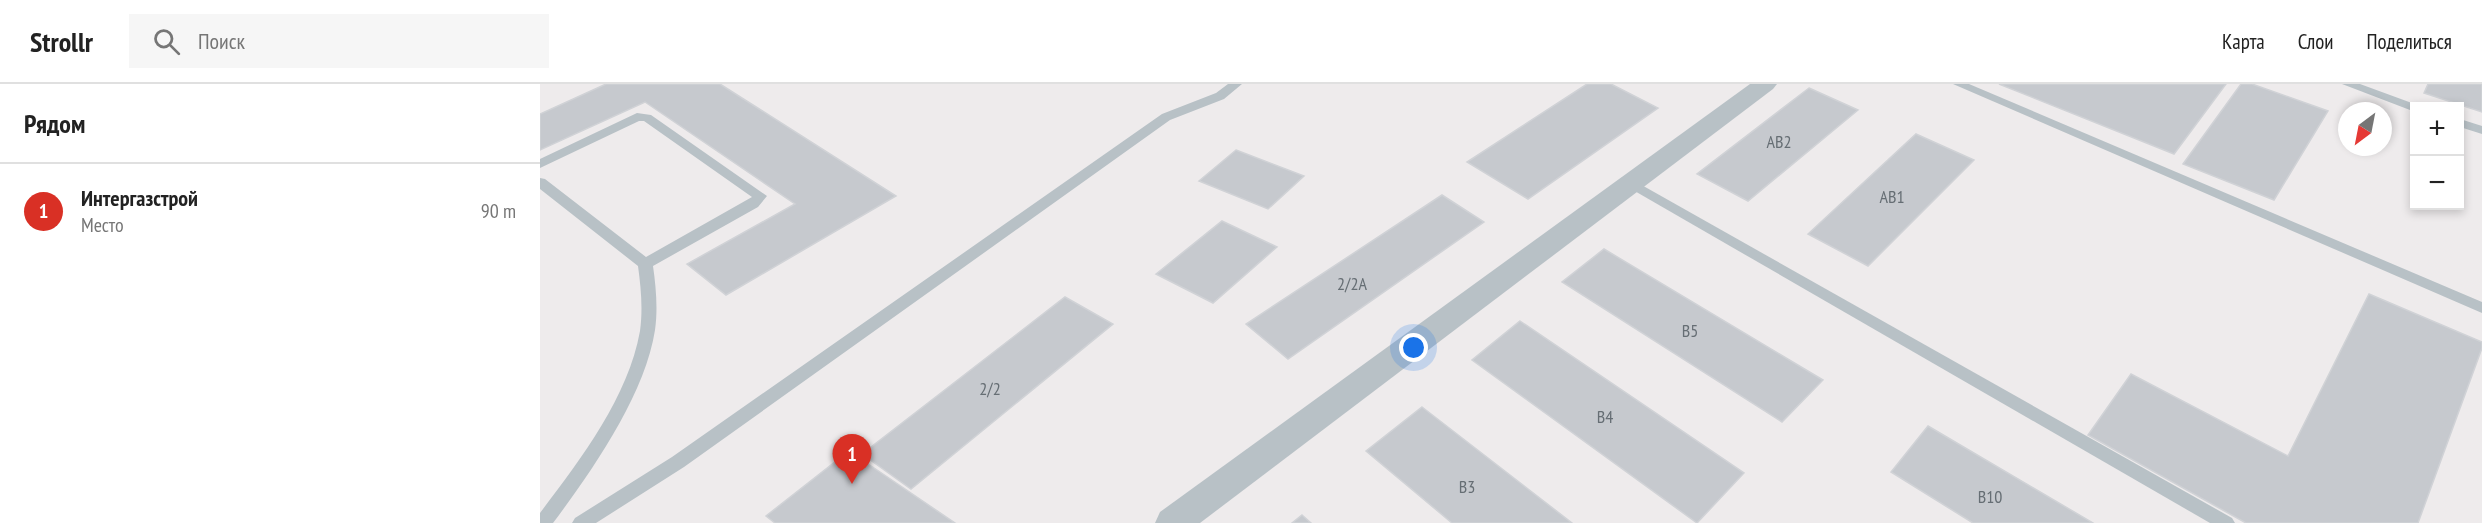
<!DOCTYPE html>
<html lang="ru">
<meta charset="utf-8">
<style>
body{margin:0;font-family:"PT Sans Narrow",sans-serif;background:#f6f6f6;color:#222}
.controls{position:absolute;right:18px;top:18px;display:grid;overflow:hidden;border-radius:0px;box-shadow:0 3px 9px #0003}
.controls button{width:54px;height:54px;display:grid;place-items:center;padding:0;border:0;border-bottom:2px solid #e0e0e0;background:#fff;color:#222;font:30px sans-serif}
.compass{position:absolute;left:1798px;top:18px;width:54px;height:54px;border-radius:50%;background:#fff;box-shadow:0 3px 9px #0003;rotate:212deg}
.you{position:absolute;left:874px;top:264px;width:21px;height:21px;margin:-15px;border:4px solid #fff;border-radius:50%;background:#1a73e8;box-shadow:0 0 0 9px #1a73e833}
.badge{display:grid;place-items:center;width:39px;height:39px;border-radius:50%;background:#d93025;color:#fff;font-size:20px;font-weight:700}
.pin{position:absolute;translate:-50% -50px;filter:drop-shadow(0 2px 3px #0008)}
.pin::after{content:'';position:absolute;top:32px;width:21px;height:18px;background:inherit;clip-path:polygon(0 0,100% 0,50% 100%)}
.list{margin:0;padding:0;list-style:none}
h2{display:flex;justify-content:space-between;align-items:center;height:78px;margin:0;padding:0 24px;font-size:26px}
h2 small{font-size:20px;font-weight:400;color:#767676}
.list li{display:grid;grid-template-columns:39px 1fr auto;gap:18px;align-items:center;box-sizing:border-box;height:96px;padding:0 24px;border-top:2px solid #e0e0e0}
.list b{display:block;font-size:22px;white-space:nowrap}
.list p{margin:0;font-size:20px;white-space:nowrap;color:#767676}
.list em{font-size:20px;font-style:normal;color:#767676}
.icon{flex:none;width:33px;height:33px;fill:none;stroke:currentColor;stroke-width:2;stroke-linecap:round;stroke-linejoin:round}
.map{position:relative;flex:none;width:1942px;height:439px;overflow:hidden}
header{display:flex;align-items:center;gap:36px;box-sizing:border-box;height:84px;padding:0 30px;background:#fff;border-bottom:2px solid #e0e0e0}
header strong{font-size:28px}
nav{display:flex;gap:33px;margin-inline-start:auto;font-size:21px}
.search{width:420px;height:54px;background:#f6f6f6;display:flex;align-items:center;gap:15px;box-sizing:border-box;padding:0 21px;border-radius:0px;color:#767676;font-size:22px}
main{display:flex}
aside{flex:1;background:#fff}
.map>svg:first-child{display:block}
</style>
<header>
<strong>Strollr</strong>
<div class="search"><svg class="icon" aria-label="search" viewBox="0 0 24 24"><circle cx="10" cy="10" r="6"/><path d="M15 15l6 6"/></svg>Поиск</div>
<nav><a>Карта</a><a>Слои</a><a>Поделиться</a></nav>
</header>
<main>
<aside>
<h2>Рядом<small></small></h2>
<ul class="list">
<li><span class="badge">1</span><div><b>Интергазстрой</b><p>Место</p></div><em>90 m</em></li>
</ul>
</aside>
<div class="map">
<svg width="1942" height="439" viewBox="0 0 1942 439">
<rect width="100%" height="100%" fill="#eeebec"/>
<g fill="#c6c9ce" stroke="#d0d2d6" stroke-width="1.5">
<polygon points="66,0 180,0 356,112 186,211 147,180 255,120 105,18 0,66 0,30"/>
<polygon points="1047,0 1071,0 1118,24 988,115 927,78"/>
<polygon points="1459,0 1686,0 1634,70"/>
<polygon points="1701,0 1712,0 1788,27 1734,116 1643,80"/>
<polygon points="1888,0 1942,0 1942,28 1884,9"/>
<polygon points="1269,4 1318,26 1208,117 1157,90"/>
<polygon points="1376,50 1434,76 1328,182 1268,150"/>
<polygon points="696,66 764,92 728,125 659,97"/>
<polygon points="902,111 944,138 748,275 706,240"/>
<polygon points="682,137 737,163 673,219 616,190"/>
<polygon points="1064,165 1283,296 1242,338 1022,198"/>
<polygon points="1829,210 1942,258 1942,264 1878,439 1706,439 1548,351 1591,290 1748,372"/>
<polygon points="525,213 573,240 371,405 322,370"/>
<polygon points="980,237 1204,389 1157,439 932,276"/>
<polygon points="882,323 1032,439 912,439 826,367"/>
<polygon points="1388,342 1553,439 1433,439 1351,388"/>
<polygon points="309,367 415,439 235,439 226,432"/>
<polygon points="762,431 771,439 752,439"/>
</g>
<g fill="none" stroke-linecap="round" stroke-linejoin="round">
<g fill="#b8c1c6" fill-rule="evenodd">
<polygon points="688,0 702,0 684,15 630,36 144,383 56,439 32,439 35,434 132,373 622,30 676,9"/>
<polygon points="1413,0 1429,0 1942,218 1942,229"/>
<polygon points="1802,0 1820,0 1880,22 1874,22 1874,27 1870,26"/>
<path d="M97 29 111 31 227 112 218 123 113 182C116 203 118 225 115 246 105 311 52 387 13 439H0V429C40 376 88 314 100 247 103 225 101 204 98 182L0 105V94L5 95 106 173 212 113 104 37H99L0 84V75Z"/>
<polygon points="1920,35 1942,42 1942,50 1920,43"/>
<polygon points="1091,95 1692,434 1695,439 1670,439 1086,102 1084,99"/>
</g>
<polygon fill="#b8c1c6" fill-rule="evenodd" points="1210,0 1237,0 1233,5 660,439 615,439 620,428"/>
</g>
<g text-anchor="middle" stroke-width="4.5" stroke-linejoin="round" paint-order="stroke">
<g font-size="18" fill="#666e74">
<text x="1239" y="64">АВ2</text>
<text x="1352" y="119">АВ1</text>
<text x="812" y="206">2/2А</text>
<text x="1150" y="253">В5</text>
<text x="450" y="311">2/2</text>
<text x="1065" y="339">В4</text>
<text x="927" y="409">В3</text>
<text x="1450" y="419">В10</text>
</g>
</g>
</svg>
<div class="controls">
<button>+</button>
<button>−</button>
</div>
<svg class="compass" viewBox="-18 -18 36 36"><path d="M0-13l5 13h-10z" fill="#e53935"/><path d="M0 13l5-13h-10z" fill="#767676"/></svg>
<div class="you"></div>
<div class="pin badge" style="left:312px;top:400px">1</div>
</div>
</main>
